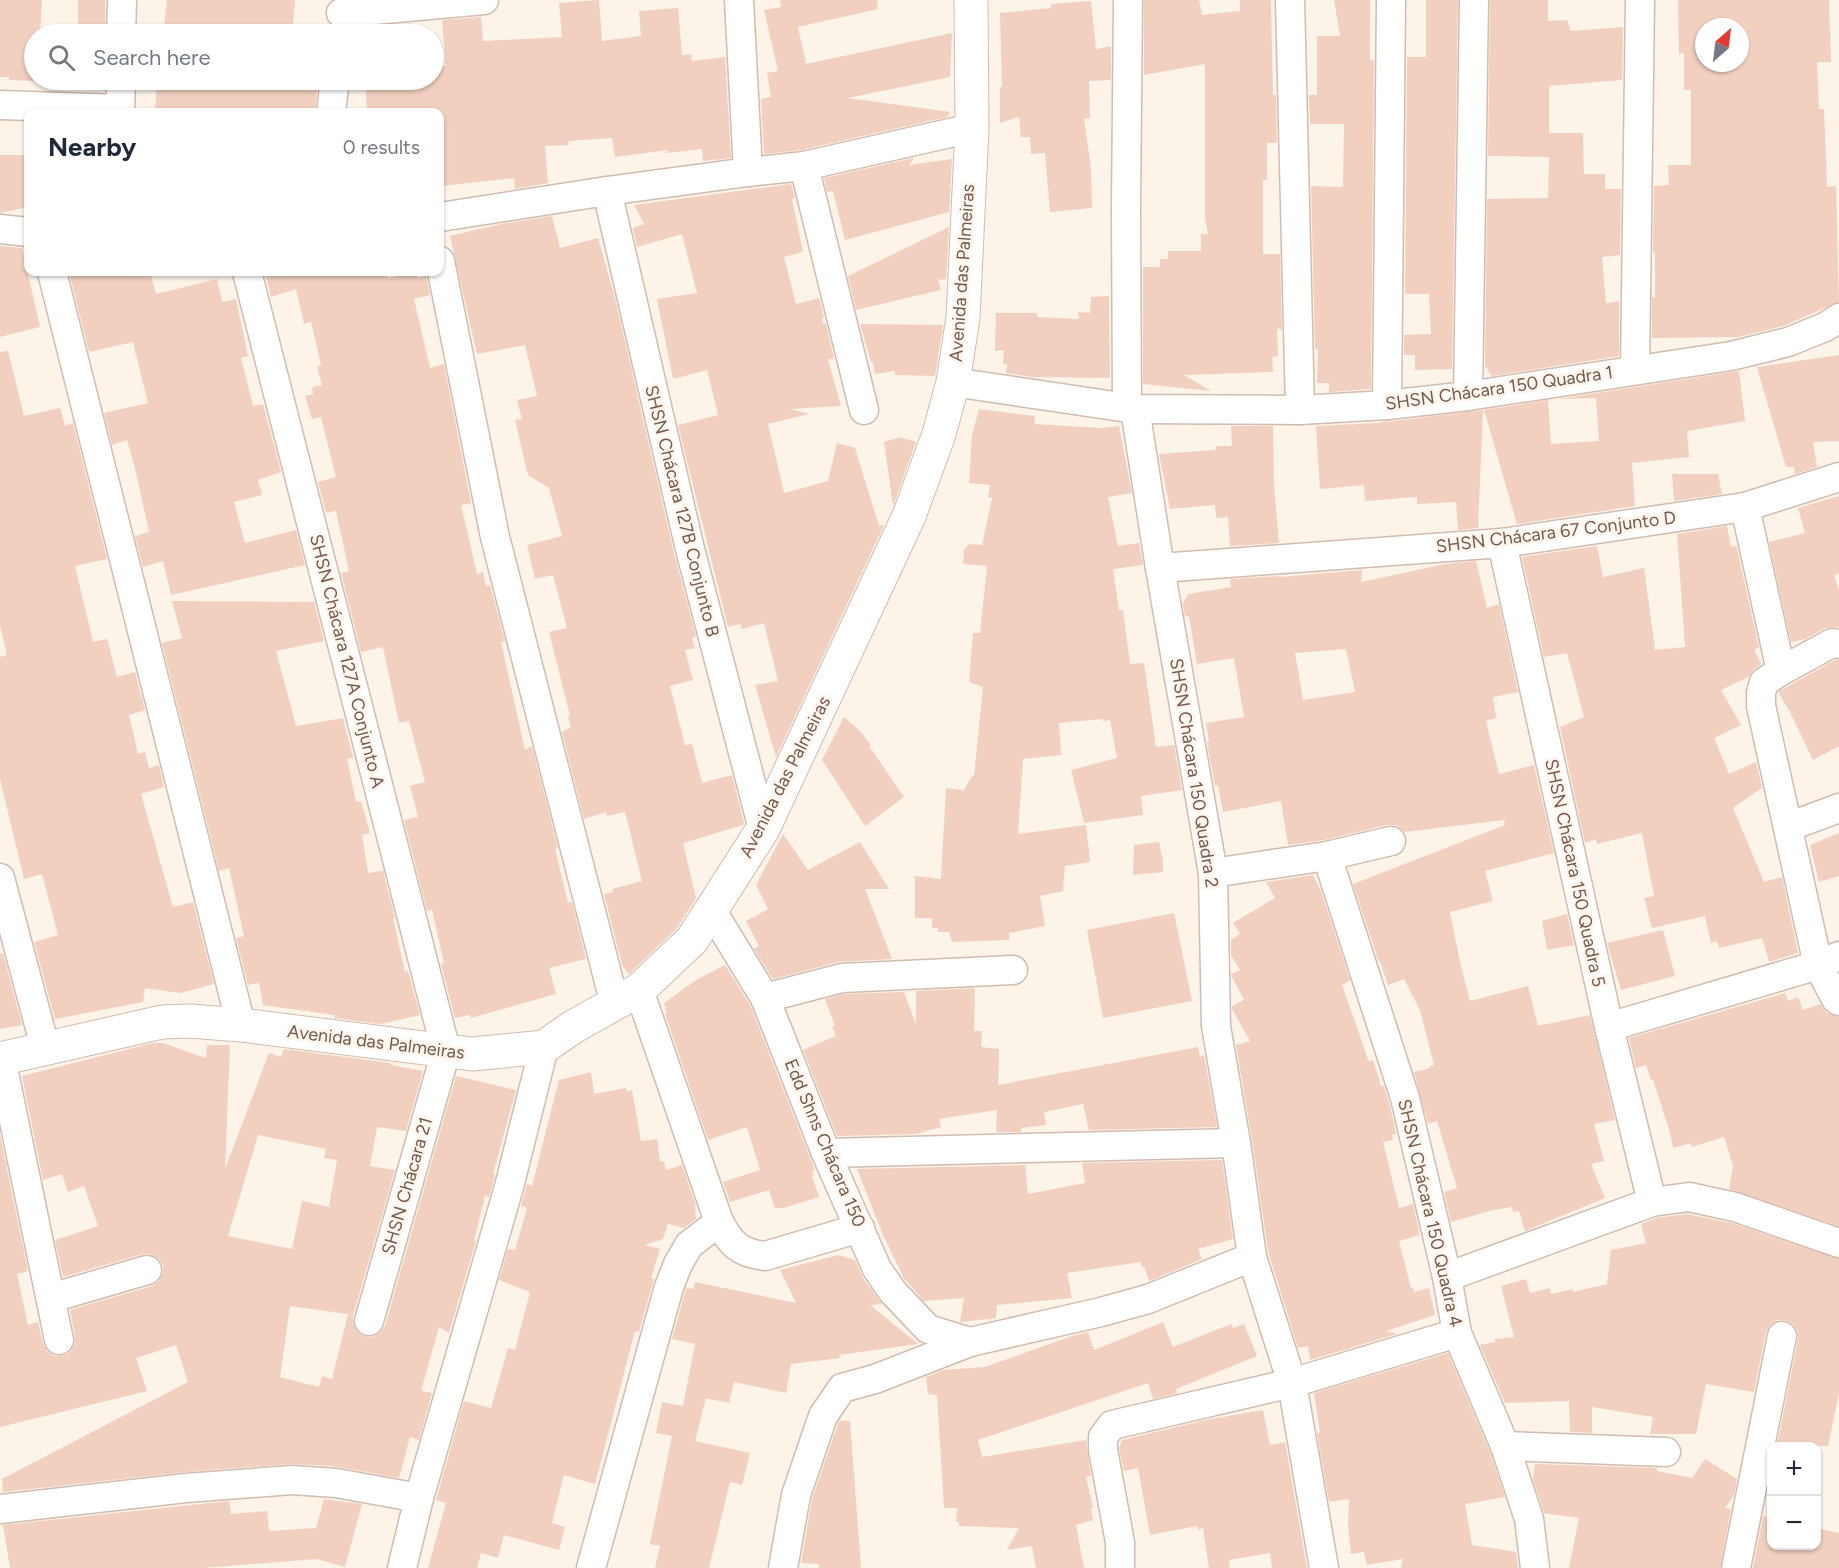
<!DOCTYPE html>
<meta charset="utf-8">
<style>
body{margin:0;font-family:Figtree,sans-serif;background:#f2f2f3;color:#1f2937}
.controls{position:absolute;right:18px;bottom:18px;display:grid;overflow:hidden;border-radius:12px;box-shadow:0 2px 4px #0004}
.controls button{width:54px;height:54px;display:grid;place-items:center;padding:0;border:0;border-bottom:2px solid #e0e1e3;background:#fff;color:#1f2937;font:30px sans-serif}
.compass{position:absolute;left:1695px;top:18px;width:54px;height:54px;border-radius:50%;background:#fff;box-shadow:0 2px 4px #0004;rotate:28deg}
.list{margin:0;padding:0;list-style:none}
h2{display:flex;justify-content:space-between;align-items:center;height:78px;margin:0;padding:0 24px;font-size:26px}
h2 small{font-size:20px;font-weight:400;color:#747a83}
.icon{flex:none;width:33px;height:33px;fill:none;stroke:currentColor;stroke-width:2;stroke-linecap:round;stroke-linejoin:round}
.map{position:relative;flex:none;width:1839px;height:1568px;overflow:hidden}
.search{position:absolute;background:#fff;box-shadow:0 2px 4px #0004;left:24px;top:24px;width:420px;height:66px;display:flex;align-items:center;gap:15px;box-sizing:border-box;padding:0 21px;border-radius:33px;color:#747a83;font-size:22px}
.panel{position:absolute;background:#fff;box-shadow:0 2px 4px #0004;left:24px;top:108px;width:420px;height:168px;border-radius:12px}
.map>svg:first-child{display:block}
</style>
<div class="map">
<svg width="1839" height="1568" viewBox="0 0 1839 1568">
<rect width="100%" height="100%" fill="#fcf3e9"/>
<g fill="#f2d0c0" fill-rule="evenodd">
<polygon points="0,0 42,0 40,34 34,34 34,81 9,80 9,77 0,77"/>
<rect x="78" y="0" width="27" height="34"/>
<polygon points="167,0 295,0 292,34 163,34"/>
<polygon points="599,0 602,41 641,36 639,11 678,8 682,55 691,54 692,61 725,57 731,158 703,161 702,149 666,153 668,150 615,157 612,138 568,141 569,145 545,146 548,183 515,189 514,178 440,186 440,112 367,112 365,80 434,80 434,67 446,66 442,20 481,17 483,41 562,37 559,3"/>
<polygon points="780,0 877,0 878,9 798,27 806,64 952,33 950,77 848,98 950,112 947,117 801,150 764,154 761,99 771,97 767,73 778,71 764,10 781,7"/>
<polygon points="1144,0 1199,0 1202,15 1240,11 1240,0 1271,0 1273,95 1276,95 1277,143 1267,143 1267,180 1263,180 1263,254 1280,254 1282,330 1277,328 1278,356 1272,357 1273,372 1184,375 1211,391 1143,384 1143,267 1160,267 1160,259 1168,259 1168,251 1201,251 1201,234 1208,234 1205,218 1205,64 1144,75"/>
<polygon points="1334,0 1370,0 1370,61 1374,60 1371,389 1329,392 1329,383 1317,383 1318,350 1315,348 1311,186 1343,187 1344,124 1310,124 1309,95 1317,95 1317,36 1340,36"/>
<polygon points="1426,0 1458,0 1452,369 1415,370 1415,355 1404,355 1404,335 1431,334 1429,294 1405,294 1407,57 1426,57"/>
<polygon points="1490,0 1548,0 1548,21 1567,20 1571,31 1623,27 1622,80 1549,86 1549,133 1583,133 1584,174 1605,174 1605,189 1621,189 1620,255 1602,257 1606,303 1619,301 1619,356 1492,376 1485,366 1487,199 1548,198 1549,157 1488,156"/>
<path d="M1678 0H1829L1831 62H1817L1819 109H1824L1827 187 1836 186 1839 302 1783 326 1738 337 1652 338V298L1655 297V253H1653L1654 186 1669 185 1668 165H1691V90H1684V53L1679 54ZM1704 27H1740V63H1704Z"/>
<polygon points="1091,1 1096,49 1111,46 1111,80 1089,81 1090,118 1084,119 1091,168 1092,208 1050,212 1045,153 1031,154 1030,137 1021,137 1019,117 1000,123 1000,87 1002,87 1000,13 1051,8 1051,4"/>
<polygon points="157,80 318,80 315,112 155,112"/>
<polygon points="0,155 28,155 28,207 0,213"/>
<polygon points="914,158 909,165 952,159 949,212 845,240 833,191 827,192 824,178"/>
<polygon points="791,184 795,198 792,199 803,252 784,257 796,304 819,298 824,317 822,318 823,323 826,324 834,358 828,360 841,406 790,409 809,414 768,424 784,493 828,481 837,443 855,448 879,526 884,525 776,757 755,685 778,681 764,623 742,629 740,624 728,627 678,425 718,415 707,370 673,379 657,299 697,293 682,234 637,247 633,228 644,224 634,205"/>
<polygon points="552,216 560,248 598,238 615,298 674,553 696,636 692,638 695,648 685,650 693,680 670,686 685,745 692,744 702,783 732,775 744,823 743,825 683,843 696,898 677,928 629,974 622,965 604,894 613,892 612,889 642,881 625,812 607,816 606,812 584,819 562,732 571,727 568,717 570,716 549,632 567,628 553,575 535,579 527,545 562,536 549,488 528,475 515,420 522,419 517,400 537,396 525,345 477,354 450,236 501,224"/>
<polygon points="949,227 946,279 938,280 941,290 856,310 848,276"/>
<polygon points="0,246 22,248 40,327 0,337"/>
<polygon points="69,272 150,272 156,294 217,279 222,302 236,299 248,356 241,358 253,406 263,404 281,472 258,480 262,495 234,502 245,543 296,530 305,565 171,595 163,561 143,567 135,536 149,532 135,468 127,440 112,445 104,413 148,403 133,342 89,352"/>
<polygon points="265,272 386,272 388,278 417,272 418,278 426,276 430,295 414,299 430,368 444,364 471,503 461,505 477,574 483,572 486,586 490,585 505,641 501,642 525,750 532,746 558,848 555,849 568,903 572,902 586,959 549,968 556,994 471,1018 470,1015 455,1018 441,964 444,963 432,910 427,911 404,820 418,817 410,786 425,782 409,721 399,723 383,647 361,652 341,573 349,571 336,511 326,513 318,482 336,477 321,417 312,419 305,396 313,394 312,387 322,385 317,367 321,365 311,322 304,324 296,289 271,297"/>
<polygon points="1109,296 1110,378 1032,377 1006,373 1007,364 1003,364 1004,350 995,351 996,313 1037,313 1037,317 1079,319 1078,312 1090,313 1091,297"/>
<polygon points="860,324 943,325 935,376 895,375 895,371 875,374 873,362 871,362"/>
<polygon points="8,351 24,416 60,408 65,426 73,423 107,559 75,566 93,642 107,639 117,677 135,672 145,710 129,715 138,754 145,752 149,768 159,765 164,787 141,794 173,907 193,902 214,984 180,993 145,988 143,1002 55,1019 34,942 58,935 42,874 24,879 0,779 0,657 7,655 0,625 0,352"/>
<polygon points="1839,355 1839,441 1813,442 1817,467 1795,474 1794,467 1786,467 1757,367"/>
<polygon points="1739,371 1745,421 1687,431 1689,457 1632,463 1635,506 1517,524 1484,410 1548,400 1551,444 1599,441 1596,398 1558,399"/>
<polygon points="979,409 1035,416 1034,424 1102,428 1119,426 1132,493 1108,497 1118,546 1139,543 1143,565 1113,569 1119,610 1123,610 1130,664 1144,663 1156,747 1174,745 1182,790 1141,796 1143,815 1084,823 1071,770 1117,758 1110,720 1103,721 1103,719 1059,723 1061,755 1023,759 1018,834 1086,825 1090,862 1065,866 1063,891 1040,896 1045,926 1009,933 1009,940 952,942 949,932 938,932 938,928 932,928 932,918 915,918 915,876 941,879 946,788 964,790 972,776 974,776 983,687 969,682 973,633 980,633 987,566 963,564 964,550 969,544 982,545 992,498 988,497 990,485 969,483 972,435"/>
<polygon points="1483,410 1478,528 1458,530 1456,502 1417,504 1417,497 1365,501 1364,485 1320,489 1316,426 1376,423"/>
<polygon points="1231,426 1273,426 1274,485 1279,543 1230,546 1228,517 1216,518 1215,505 1170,509 1159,454 1216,450 1216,446 1232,446"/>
<polygon points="900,437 916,442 893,506 884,442"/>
<polygon points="1672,474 1718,474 1722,494 1674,501"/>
<polygon points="1839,496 1839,573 1834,575 1839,591 1839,627 1825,628 1805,639 1791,642 1769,542 1805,533 1798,508"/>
<polygon points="1727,526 1731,547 1736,546 1737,549 1759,648 1754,649 1761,664 1754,669 1748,677 1721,690 1741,725 1714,738 1729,774 1756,762 1762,788 1733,808 1764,882 1782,877 1798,953 1769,962 1762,938 1719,948 1717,941 1711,943 1705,916 1652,928 1644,898 1654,896 1642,833 1597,844 1596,839 1585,843 1560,727 1584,717 1567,653 1544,657 1522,557 1597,546 1603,577 1644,568 1655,650 1685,647 1677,534"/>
<path d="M1476 561 1487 608 1499 604 1518 692 1493 697 1496 718 1486 721 1499 774 1534 765 1554 853 1485 871 1493 901 1450 912 1460 962 1470 1001 1528 986 1538 1026 1590 1015 1615 1120 1594 1124 1604 1161 1591 1164 1605 1198 1525 1231 1519 1211 1513 1212 1512 1207 1493 1210 1451 1222 1444 1192 1457 1188 1437 1121 1428 1124 1414 1072 1430 1068V1066L1434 1065 1420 1010 1404 979 1388 985 1380 961 1379 962 1353 884 1505 825 1504 820 1405 832 1396 825H1387L1324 840 1288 845 1281 801 1223 812 1218 785 1215 786 1207 742H1209L1206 723 1244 717 1234 658 1197 664 1189 616 1185 617 1183 603 1188 594 1231 587 1230 579 1281 576V577L1362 570 1361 582 1445 564ZM1346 649 1355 692 1303 700 1295 653Z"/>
<polygon points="172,601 314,602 324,641 276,651 296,726 343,718 353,757 347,759 356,802 361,801 370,833 362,835 368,873 383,871 395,918 393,918 405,972 408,971 420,1015 381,1024 335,1018 334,1015 263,1005 259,983 248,985 236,938 244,936 229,868 219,871 162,643 182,638"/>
<polygon points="1835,660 1839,660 1839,746 1813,760 1790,712 1778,692"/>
<polygon points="844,717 860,731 871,745 869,746 904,797 865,826 822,760"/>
<polygon points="1839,833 1839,876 1819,882 1810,845"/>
<polygon points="783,834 808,870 860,842 889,889 865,889 892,959 838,962 773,979 754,949 759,946 746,921 768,909 756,885"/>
<polygon points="1159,842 1163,861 1163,872 1133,875 1134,845"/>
<polygon points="1313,875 1321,891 1350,980 1342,985 1369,1062 1373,1060 1381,1086 1383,1085 1389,1102 1396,1134 1392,1135 1393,1140 1383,1142 1399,1208 1413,1204 1419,1231 1419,1235 1399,1241 1411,1288 1413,1288 1414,1292 1429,1288 1435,1315 1386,1331 1397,1334 1310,1360 1308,1346 1298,1348 1268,1251 1252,1140 1236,1045 1250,1041 1232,1009 1232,1006 1244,1000 1232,977 1231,974 1240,970 1231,955 1231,940 1240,934 1233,923 1275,898 1266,882"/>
<polygon points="1174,913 1192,1001 1103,1018 1087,930"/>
<polygon points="1567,914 1574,945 1547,950 1542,921"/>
<polygon points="1663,930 1675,976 1621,990 1607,943"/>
<polygon points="3,953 22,1025 0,1029 0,954"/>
<polygon points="725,965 750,1005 815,1170 812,1171 814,1175 812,1176 819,1197 784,1208 775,1208 769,1190 730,1202 723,1182 760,1170 747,1127 708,1140 665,1014 667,1013 664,1003 696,980"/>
<polygon points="975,988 974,1031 982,1031 981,1047 999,1049 998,1085 1198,1047 1200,1057 1204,1055 1217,1127 1089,1130 1083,1104 1044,1112 1046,1125 1021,1128 1021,1132 996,1132 997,1110 939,1119 941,1127 916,1134 837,1136 803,1050 836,1036 832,1027 835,1026 825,999 844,994 904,992 916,1025 916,991"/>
<polygon points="1785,993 1788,1001 1798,997 1803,1010 1820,1004 1827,1013 1839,1017 1839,1226 1729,1189 1733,1166 1724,1137 1692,1147 1691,1143 1673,1148 1669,1129 1653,1080 1651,1080 1646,1065 1636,1068 1629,1038"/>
<path d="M153 1043H163L206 1058 207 1045H230L225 1169 269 1053 281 1057 284 1049 390 1063 391 1065 423 1071 406 1131 377 1127 370 1166 395 1170 353 1316V1324L357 1332 365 1337H372L380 1333 385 1326 456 1076 516 1090 493 1174 495 1175 493 1183 489 1197 485 1196 474 1240 476 1241 449 1333 439 1327 421 1391 432 1393 419 1440 410 1437 399 1478 333 1466 291 1464 185 1472 3 1492 2 1479 188 1382 176 1345 136 1358 147 1391 0 1427V1135L28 1271 17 1274 28 1325 38 1322 43 1343 47 1351 54 1356H62L69 1353 74 1346 75 1337 70 1310 152 1286 159 1281 163 1273V1266L159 1259 151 1254H143L63 1277 55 1240 98 1226 84 1186 68 1192 62 1174 43 1180 22 1076ZM258 1135 326 1149 324 1158 337 1160 329 1207 302 1201 292 1249 228 1236ZM290 1306 348 1314 332 1379 322 1376 319 1387 280 1377Z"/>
<polygon points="591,1072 594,1094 626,1088 626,1092 632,1090 641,1141 657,1139 660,1162 664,1161 666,1170 682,1165 695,1203 696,1219 684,1228 668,1224 663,1239 645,1245 660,1249 651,1278 654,1279 639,1332 635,1331 595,1484 564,1475 552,1523 565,1527 559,1550 504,1535 498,1558 481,1553 477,1568 428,1568 446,1503 436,1500 464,1401 491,1408 508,1348 515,1350 530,1292 499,1280 508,1249 515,1250 527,1208 521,1206 527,1184 532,1186 559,1080"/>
<polygon points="1222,1160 1233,1239 1198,1249 1202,1259 1149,1281 1144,1266 1141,1267 1141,1262 1067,1273 1072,1298 997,1305 996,1318 960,1322 964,1298 924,1301 902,1276 903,1276 883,1235 857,1169 1025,1165 1028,1194 1085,1183 1082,1163"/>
<polygon points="1687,1214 1731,1223 1839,1259 1839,1393 1828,1446 1777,1446 1798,1339 1797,1330 1793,1324 1785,1320 1777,1320 1770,1325 1766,1332 1754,1392 1706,1384 1696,1434 1650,1434 1653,1417 1592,1407 1592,1433 1570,1432 1569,1401 1505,1403 1480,1345 1495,1342 1495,1339 1514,1337 1501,1286 1526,1279 1530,1293 1550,1288 1551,1294 1573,1289 1573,1292 1607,1284 1611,1250 1646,1243 1641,1224 1656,1218"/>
<polygon points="838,1255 855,1260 863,1278 882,1304 870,1305 918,1344 839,1355 840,1358 791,1364 786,1393 734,1382 729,1403 706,1398 695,1441 750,1453 742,1485 730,1482 709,1568 655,1568 660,1546 650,1544 672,1436 656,1433 662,1402 683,1406 695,1344 672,1339 686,1288 693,1289 695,1282 796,1303 780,1270"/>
<polygon points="1163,1322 1173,1347 1231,1324 1233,1328 1244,1324 1257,1356 1176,1389 1177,1393 1153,1399 1148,1383 978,1440 982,1457 1086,1440 1091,1476 1086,1477 1093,1508 1091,1508 1093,1520 1076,1525 1084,1568 1036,1568 1032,1546 1007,1550 1019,1528 959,1526 959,1522 956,1522 957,1508 944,1508 937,1395 928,1394 926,1377 943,1370 985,1367 1072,1336 1088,1332 1094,1350"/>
<polygon points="1448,1353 1490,1452 1505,1497 1465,1504 1472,1545 1516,1552 1518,1568 1401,1568 1403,1559 1367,1565 1364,1552 1351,1554 1348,1526 1349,1499 1329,1502 1317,1433 1320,1432 1314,1393"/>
<polygon points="1263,1410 1270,1445 1285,1442 1307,1568 1272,1568 1270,1553 1229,1560 1230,1568 1209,1568 1203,1528 1198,1530 1197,1526 1150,1535 1138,1468 1124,1471 1119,1448 1122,1440 1206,1420"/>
<polygon points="839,1421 850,1421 861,1568 819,1568 819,1564 801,1563 812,1499"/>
<polygon points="1705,1459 1737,1479 1734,1495 1725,1508 1731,1509 1720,1568 1569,1568 1579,1518 1544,1513 1533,1480 1535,1464 1657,1468 1657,1471 1692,1478"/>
<polygon points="324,1499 362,1504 345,1567 316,1559 204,1568 10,1568 3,1525 229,1501 231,1514 267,1511 269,1531 316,1528"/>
<polygon points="1763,1516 1772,1518 1772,1545 1816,1545 1816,1528 1839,1533 1839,1568 1753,1568"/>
</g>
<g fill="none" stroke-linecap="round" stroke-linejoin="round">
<defs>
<g id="minor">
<polyline points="739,0 748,172"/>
<polyline points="1290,0 1300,410"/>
<polyline points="341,13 484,0"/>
<polyline points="121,34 122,0"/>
<polyline points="0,105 120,109"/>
<polyline points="120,112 121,80"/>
<polyline points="331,112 335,80"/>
<polyline points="804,166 864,410"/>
<polyline points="607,191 690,549 763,829"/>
<polyline points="440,217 607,191 748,172 804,166 972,128"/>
<polyline points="0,229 28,232"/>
<polyline points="440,261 495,537 615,1005"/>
<polyline points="52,272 241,1025"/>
<polyline points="247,272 446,1051 369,1321"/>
<polyline points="1635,369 1640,0"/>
<polyline points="953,382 1135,409 1300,410 1387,405 1468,396 1731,356 1788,342 1825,327 1839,318"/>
<polyline points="1468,396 1474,0"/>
<polyline points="1387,405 1391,0"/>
<polyline points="1127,408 1126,208 1128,0"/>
<polyline points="1135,409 1160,568 1213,873 1216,1026 1236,1143 1252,1257 1292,1383 1324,1568"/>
<polyline points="1745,507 1781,671 1764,682 1761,693 1761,706 1818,965 1836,999 1839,1001"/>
<polyline points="1502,543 1609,1027 1652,1202"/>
<polyline points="1160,568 1502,543 1745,507 1839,477"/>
<polyline points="1781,671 1832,643 1839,644"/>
<polyline points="1788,827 1839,808"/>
<polyline points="1327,856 1405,1098 1447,1277 1457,1333 1505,1446 1529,1519 1535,1568"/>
<polyline points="1213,873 1327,856 1391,841"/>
<polyline points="0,878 45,1047"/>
<polyline points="712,911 765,998 826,1153 877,1269 893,1292 928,1329 970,1342"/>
<path d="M639 990 719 1222C731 1244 739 1253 765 1256L860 1228"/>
<polyline points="765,998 842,978 1013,970"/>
<polyline points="1609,1027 1818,965 1839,956"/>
<polyline points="1,1058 59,1340"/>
<polyline points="826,1153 1236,1143"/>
<polyline points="1447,1277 1652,1202 1689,1197 1735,1207 1839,1243"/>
<polyline points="51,1298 147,1270"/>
<polyline points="1505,1446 1666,1452"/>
<polyline points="0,1509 186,1488 292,1480 336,1483 419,1498"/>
<polyline points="402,1568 419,1498 509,1187 544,1047"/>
<polyline points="591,1568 669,1287 678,1264 689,1245 719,1222"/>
<polyline points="783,1568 796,1495 823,1416 842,1388 875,1379 970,1342 1101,1312 1148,1299 1252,1257"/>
<polyline points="1120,1568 1120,1542 1103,1450 1103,1437 1112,1425 1292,1383 1457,1333"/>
<polyline points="1736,1568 1782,1336"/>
</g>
<polyline id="tertiary" points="0,1059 162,1022 190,1021 241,1025 472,1054 544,1047 573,1027 639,990 692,940 763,829 909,516 939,434 953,382 963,318 972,128 971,0"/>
</defs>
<use href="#minor" stroke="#d1bcb0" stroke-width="31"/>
<use href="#tertiary" stroke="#d1bcb0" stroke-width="35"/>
<use href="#minor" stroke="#fff" stroke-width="28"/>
<use href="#tertiary" stroke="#fff" stroke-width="33"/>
</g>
<g text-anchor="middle" stroke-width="6" stroke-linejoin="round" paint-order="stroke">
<g font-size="18" fill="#77584c" stroke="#fff7ef">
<text transform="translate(962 273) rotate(-86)" y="6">Avenida das Palmeiras</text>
<text transform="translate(1499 388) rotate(-8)" y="6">SHSN Chácara 150 Quadra 1</text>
<text transform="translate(682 511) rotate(76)" y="6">SHSN Chácara 127B Conjunto B</text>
<text transform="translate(1556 532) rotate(-7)" y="6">SHSN Chácara 67 Conjunto D</text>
<text transform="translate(347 661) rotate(76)" y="6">SHSN Chácara 127A Conjunto A</text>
<text transform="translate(1194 773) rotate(81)" y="6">SHSN Chácara 150 Quadra 2</text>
<text transform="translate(785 777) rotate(-63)" y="6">Avenida das Palmeiras</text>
<text transform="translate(1575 873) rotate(78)" y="6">SHSN Chácara 150 Quadra 5</text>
<text transform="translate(376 1042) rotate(7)" y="6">Avenida das Palmeiras</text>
<text transform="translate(825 1143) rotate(67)" y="6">Edd Shns Chácara 150</text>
<text transform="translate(407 1186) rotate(-74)" y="6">SHSN Chácara 21</text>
<text transform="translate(1430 1213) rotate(77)" y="6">SHSN Chácara 150 Quadra 4</text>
</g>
</g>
</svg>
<div class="controls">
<button>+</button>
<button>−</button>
</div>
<svg class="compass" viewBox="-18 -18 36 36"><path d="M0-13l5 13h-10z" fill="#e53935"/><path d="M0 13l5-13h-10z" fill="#747a83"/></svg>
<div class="search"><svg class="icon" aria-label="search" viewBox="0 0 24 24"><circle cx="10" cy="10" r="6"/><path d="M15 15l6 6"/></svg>Search here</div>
<section class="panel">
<h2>Nearby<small>0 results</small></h2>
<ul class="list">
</ul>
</section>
</div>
